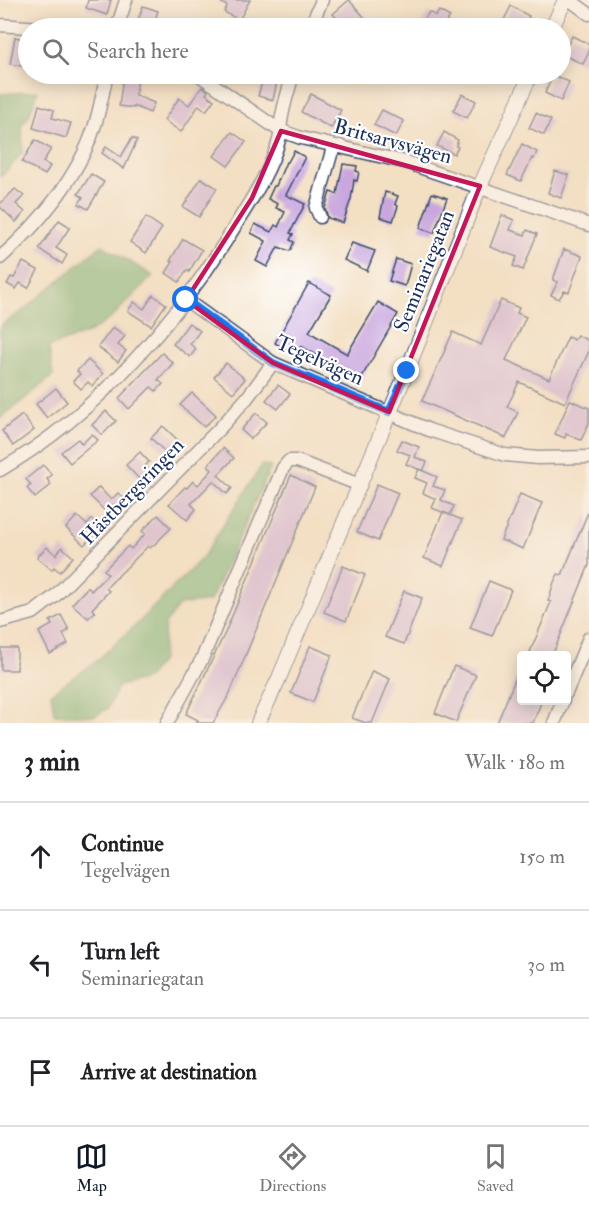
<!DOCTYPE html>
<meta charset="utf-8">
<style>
body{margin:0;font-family:"IM FELL Double Pica",serif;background:#f6f6f6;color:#202124}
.controls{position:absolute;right:18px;bottom:18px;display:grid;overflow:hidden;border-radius:6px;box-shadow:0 3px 15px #0003}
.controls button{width:54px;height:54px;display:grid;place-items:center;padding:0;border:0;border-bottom:2px solid #e0e0e0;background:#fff;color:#202124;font:30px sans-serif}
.stop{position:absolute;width:18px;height:18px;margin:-14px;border:4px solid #1a73e8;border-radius:50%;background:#fff}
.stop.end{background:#1a73e8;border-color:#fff;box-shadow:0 2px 6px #0008}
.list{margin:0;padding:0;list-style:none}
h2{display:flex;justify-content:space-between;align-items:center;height:78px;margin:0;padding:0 24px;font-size:26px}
h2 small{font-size:20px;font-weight:400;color:#757577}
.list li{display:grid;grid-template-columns:39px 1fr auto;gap:18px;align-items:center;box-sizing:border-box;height:108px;padding:0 24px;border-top:2px solid #e0e0e0}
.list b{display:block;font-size:22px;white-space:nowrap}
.list p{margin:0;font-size:20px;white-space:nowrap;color:#757577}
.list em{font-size:20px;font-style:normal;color:#757577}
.icon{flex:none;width:33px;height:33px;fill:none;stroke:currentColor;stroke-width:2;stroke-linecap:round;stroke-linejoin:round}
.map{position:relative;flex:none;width:589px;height:723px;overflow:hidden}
.search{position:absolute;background:#fff;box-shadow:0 3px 15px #0003;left:18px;right:18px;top:18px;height:66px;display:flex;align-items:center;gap:15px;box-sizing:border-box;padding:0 21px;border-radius:33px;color:#757577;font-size:22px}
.sheet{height:402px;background:#fff}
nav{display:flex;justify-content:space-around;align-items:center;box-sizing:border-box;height:84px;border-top:2px solid #e0e0e0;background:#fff;font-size:16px;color:#757577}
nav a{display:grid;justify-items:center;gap:3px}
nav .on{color:#111827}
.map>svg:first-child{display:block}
</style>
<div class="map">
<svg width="589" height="723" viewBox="0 0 589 723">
<rect width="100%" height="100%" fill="#fff"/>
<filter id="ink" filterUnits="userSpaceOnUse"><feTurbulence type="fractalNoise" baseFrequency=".0167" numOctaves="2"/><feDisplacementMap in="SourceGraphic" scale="12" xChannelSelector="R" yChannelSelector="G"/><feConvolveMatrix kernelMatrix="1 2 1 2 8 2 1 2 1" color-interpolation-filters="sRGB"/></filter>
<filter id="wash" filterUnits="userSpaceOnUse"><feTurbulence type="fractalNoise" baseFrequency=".008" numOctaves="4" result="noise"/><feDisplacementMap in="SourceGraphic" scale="24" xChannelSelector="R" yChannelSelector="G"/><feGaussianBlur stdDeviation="1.35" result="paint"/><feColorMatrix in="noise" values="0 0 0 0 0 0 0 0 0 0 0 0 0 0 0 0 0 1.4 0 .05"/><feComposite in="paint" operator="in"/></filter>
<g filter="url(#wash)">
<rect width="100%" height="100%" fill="#f3dfc2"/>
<g fill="#72b173" stroke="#467068" stroke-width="1.5">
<path d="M38 91 28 118 22 124 23 152C15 160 9 171 0 177V94Z"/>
<polygon points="102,245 153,276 111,318 90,332 49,347 53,376 0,419 0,326 22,311"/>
<polygon points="262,465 271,467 210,601 179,605 165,624 162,660 146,679 119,686 107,709 94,716 54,714 51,693 98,660 142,619 203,557"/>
</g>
<g id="blocks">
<g fill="#c9a7de">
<polygon points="88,0 111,0 107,15 86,8"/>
<polygon points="217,0 250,0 239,20 224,12 227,6"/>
<polygon points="349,0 374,28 346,28 333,14"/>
<polygon points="143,6 158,11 152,28 137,23"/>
<polygon points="511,6 529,16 523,28 507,28 501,26"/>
<polygon points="439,11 450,17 446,22 456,28 427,28 421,25 429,12 436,16"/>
<polygon points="572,36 589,44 589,52 583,64 563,55"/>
<polygon points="15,37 28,40 28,67 10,64"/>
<polygon points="553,75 569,82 561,101 545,93"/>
<polygon points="123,77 138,79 135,95 154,103 150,113 134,106 134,108 119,106"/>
<polygon points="263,79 277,82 273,100 258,96"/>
<polygon points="202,87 208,91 206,94 214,100 206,111 199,105 181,132 164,120 179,98 189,105"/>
<polygon points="311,94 341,110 331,128 301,112"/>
<polygon points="462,94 476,101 467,118 453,111"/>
<polygon points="39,105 54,110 52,118 71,123 66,138 33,128"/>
<polygon points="382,110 404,121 396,136 374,125"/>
<polygon points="536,113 551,120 544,135 529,128"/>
<polygon points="232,132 246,142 228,166 214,156"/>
<polygon points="444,132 458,140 456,146 458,147 454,154 437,146"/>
<polygon points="132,138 137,140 124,169 102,153 106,147 121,157"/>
<polygon points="35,140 51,149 43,162 50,166 45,175 22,162"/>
<polygon points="522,144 537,152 534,159 532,158 521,181 507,175"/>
<polygon points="294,151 305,157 286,195 305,204 290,233 293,234 290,240 294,242 290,251 278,247 267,267 256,261 266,241 251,233 255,224 271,232 275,225 278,227 285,212 276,208 278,204 268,199 274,186 276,186 286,162 288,162"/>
<polygon points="343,164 357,166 356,171 359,172 357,181 354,180 351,199 343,223 328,218 325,208 330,192 337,194"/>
<polygon points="555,171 569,175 561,198 548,193"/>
<polygon points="91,174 104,182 88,209 79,204 83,197 78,194"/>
<polygon points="201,178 217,188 199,217 183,207"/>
<polygon points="15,189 24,196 16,204 25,212 16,222 0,207 0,204"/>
<polygon points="385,192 398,196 395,204 398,206 393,221 380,217"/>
<polygon points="432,193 447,198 434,233 420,228"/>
<polygon points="502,215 514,220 510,230 525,235 527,230 537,234 523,270 513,266 517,257 490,247"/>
<polygon points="146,217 162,228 146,253 130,242"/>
<polygon points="59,220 70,227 56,248 67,255 62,264 39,249"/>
<polygon points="183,239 202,250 189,272 187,270 179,282 166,273 173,262 170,261"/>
<polygon points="352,243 375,251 367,271 344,260"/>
<polygon points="564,249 582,256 569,292 564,291 559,299 551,295 558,282 553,280"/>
<polygon points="396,259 411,264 405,286 389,281"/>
<polygon points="23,262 38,270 28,288 20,283 16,289 7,284 11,277 14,278"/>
<polygon points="309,283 331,295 309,332 347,354 378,302 398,314 360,380 301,346 296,355 275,343"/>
<polygon points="153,295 166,304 151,326 128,311 134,302 144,309"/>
<polygon points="501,300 519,308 517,313 526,317 506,360 549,379 568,337 574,340 577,335 589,341 589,351 565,403 519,382 507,407 518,412 506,438 422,401 453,332 481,345"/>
<polygon points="189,323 200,331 190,344 196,349 190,357 173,344"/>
<polygon points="113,327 125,336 118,345 126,351 118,362 98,347"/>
<polygon points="162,353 173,363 158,380 163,384 156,391 151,387 129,409 119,398"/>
<polygon points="88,360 103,374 92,386 88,382 81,389 73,381 80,374 77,371"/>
<polygon points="226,363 245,379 233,393 214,377"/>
<polygon points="278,385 290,394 278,409 266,400"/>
<polygon points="56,388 67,402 47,418 36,404"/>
<polygon points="192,393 216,415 204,427 180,405"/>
<polygon points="570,400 589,408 589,423 581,440 566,434 565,438 555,434"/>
<polygon points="106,411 116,421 102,435 92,425"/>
<polygon points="256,413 267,422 251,439 241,430"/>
<polygon points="22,415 34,430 13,446 2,431"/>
<polygon points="163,426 184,446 171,458 151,438"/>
<polygon points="92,434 98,440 70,463 61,452 78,439 82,444"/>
<polygon points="402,440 419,447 415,457 427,462 423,471 406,464 410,455 397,450"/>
<polygon points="223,448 234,458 218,475 232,488 227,494 213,481 191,504 196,509 187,520 169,504 185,487 187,488 193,481 198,485 212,470 208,465"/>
<polygon points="140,452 149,462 145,466 154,475 148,481 145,477 141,481 126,465"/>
<polygon points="43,465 52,475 47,479 51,485 35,498 27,488 31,485 26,479"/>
<polygon points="419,469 437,477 433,486 445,490 441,500 454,506 450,515 432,508 436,499 423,493 427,483 415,478"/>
<polygon points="291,475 315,487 230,693 213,723 196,723 198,720 186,714 225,633"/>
<polygon points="377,484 398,493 378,541 357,532"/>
<polygon points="99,487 111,500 118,493 126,500 118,508 114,504 106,512 90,496"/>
<polygon points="520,494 542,503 523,549 501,540"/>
<polygon points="589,510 589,565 552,656 538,656 530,652 551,602 548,601 554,582 558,574 562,575"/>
<polygon points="443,512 462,520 443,566 424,558"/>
<polygon points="158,515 171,528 155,544 150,548 148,546 106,588 109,591 92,609 95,612 88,618 72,604 88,587 91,591 108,574 104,570 128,546 131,549 145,534 142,531"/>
<polygon points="77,516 87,525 92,519 101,527 84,545 66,528"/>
<polygon points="47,547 56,555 62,547 73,557 60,572 54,567 52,570 37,557"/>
<polygon points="343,566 365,575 346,621 324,612"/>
<polygon points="489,581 511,590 492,636 470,628"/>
<polygon points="404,591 422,598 404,644 385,637"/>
<polygon points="61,615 69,630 63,634 68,644 50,654 39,632 52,625 50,621"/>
<polygon points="310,646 332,655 313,702 291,693"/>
<rect x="1" y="648" width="16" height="22"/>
<polygon points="522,663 522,700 542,700 533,723 497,723"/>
<polygon points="454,666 476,675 456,722 435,713"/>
<polygon points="372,671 390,679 372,723 366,723 352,718"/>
</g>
</g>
</g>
<g filter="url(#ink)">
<use href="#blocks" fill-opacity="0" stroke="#3b496d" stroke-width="1.5"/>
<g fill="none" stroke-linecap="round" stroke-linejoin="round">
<defs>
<g id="minor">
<polyline points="570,0 589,14"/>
<polyline points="0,25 40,28"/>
<polyline points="117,28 126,0"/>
<polyline points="310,28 322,0"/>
<polyline points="198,74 279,130 301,138 405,162 589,225"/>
<polyline points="320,217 316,208 332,151 340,146"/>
<path d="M0 258C39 224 78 177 94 128 100 110 103 91 107 74"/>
<polyline points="186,300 273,363 429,430 505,455 538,458 589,457"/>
<path d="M0 470C99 413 182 315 240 218 255 194 272 167 279 140 281 134 280 128 281 122 283 106 289 89 293 74"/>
<polyline points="0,622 33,613 55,596 220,428 247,398 273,363"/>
<polyline points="566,693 589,638"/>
<polyline points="167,723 202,659 283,468 289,461 297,461 360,485"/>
<polyline points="554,723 563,700"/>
</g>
<g id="tertiary">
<polyline points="552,28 565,0"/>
<polyline points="258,723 279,678 407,371 480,186 531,74"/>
</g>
</defs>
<use href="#minor" stroke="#3b496d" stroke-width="15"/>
<use href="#tertiary" stroke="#3b496d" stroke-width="16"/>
<use href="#minor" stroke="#fff" stroke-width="12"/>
<use href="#tertiary" stroke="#fff" stroke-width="14"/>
</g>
</g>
<g fill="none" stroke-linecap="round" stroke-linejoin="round" filter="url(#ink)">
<polyline stroke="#1a73e8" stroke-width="8" points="186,300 273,363 389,412 407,371"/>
</g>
<path d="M0 0H589V723H0ZM281 131 480 186 389 412 273 363 186 300 252 198Z" fill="#f3dfc2" fill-opacity=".55" fill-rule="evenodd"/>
<path fill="none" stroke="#c2185b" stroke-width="4.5" stroke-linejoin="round" d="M281 131 480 186 389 412 273 363 186 300 252 198Z"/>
<g text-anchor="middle" stroke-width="4.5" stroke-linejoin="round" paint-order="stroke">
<g font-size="21" fill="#1b2f5e" stroke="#fff">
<text transform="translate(393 141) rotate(15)" y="7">Britsarvsvägen</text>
<text transform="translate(424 271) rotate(-68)" y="7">Seminariegatan</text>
<text transform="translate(320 360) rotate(24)" y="7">Tegelvägen</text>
<text transform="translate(132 491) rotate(-46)" y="7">Hästbergsringen</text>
</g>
</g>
</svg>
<div class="controls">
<button><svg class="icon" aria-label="locate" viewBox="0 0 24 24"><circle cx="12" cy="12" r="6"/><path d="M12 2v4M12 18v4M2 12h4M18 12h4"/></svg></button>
</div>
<div class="stop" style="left:186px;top:300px"></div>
<div class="stop end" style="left:407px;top:371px"></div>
<div class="search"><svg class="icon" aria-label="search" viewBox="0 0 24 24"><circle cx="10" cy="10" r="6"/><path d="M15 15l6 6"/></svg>Search here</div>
</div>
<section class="sheet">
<h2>3 min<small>Walk · 180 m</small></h2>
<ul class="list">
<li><svg class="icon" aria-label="ahead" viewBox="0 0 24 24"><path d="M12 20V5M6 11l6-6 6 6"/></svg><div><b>Continue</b><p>Tegelvägen</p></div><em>150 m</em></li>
<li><svg class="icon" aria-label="left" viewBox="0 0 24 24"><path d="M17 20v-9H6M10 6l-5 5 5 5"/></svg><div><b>Turn left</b><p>Seminariegatan</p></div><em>30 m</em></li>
<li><svg class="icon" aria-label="arrive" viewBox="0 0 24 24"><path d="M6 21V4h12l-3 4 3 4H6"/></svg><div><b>Arrive at destination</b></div></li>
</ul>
</section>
<nav>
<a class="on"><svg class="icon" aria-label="map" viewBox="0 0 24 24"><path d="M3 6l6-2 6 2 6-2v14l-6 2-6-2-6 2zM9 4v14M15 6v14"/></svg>Map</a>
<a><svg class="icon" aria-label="directions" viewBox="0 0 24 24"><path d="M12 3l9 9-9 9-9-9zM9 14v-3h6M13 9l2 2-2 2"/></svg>Directions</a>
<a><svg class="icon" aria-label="saved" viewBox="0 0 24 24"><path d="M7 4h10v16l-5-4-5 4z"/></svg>Saved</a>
</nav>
